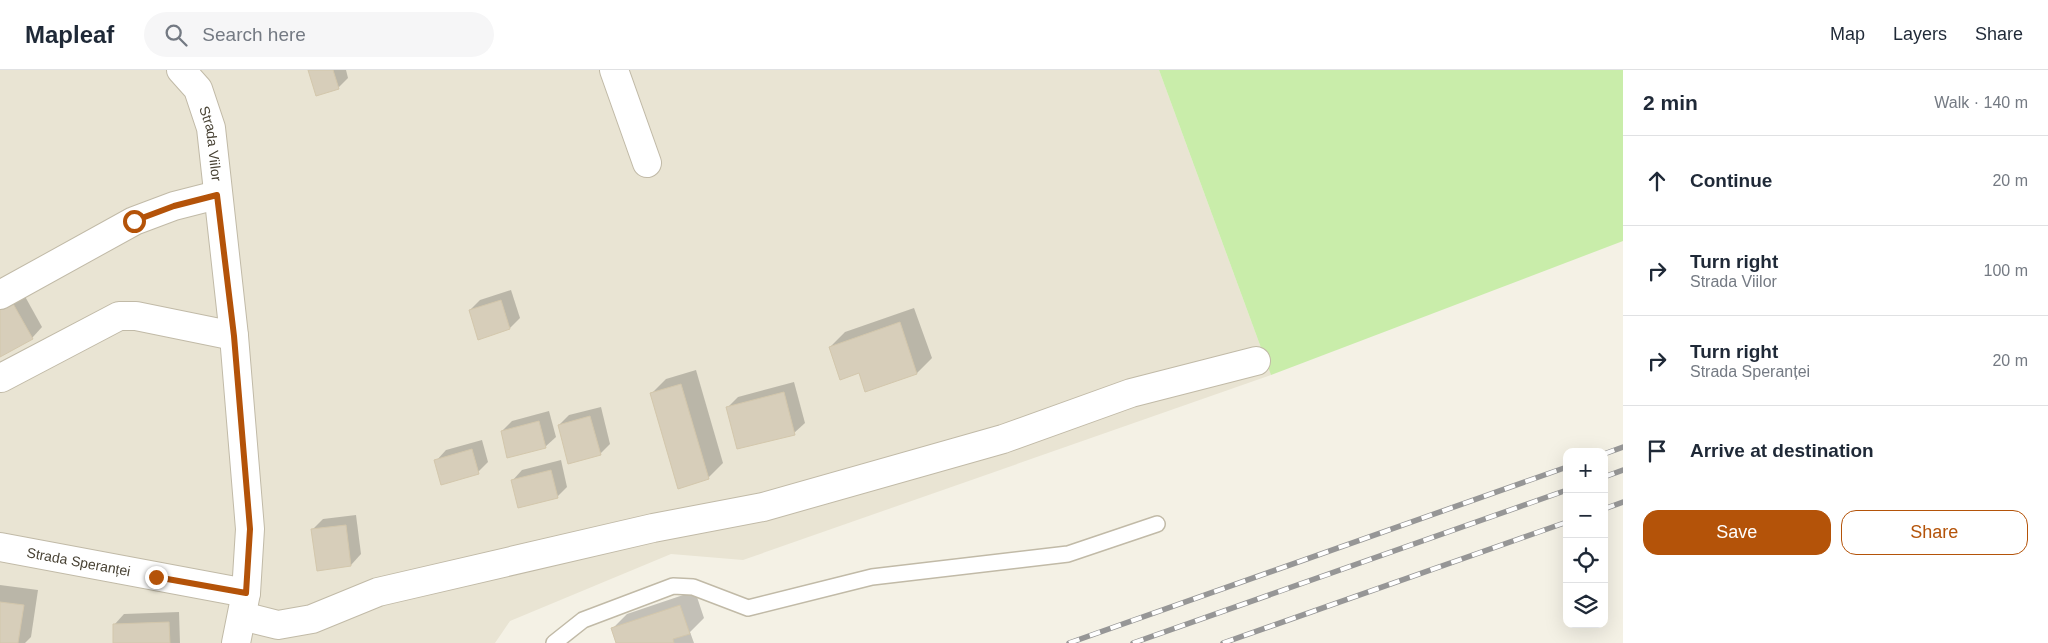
<!DOCTYPE html>
<meta charset="utf-8">
<style>
body{margin:0;font-family:Helvetica,sans-serif;background:#f6f6f7;color:#1f2937}
.controls{position:absolute;right:15px;bottom:15px;display:grid;overflow:hidden;border-radius:10px;box-shadow:0 5px 20px #0002}
.controls button{width:45px;height:45px;display:grid;place-items:center;padding:0;border:0;border-bottom:1px solid #e0e1e3;background:#fff;color:#1f2937;font:25px sans-serif}
.stop{position:absolute;width:15px;height:15px;margin:-11px;border:4px solid #b45309;border-radius:50%;background:#fff}
.stop.end{background:#b45309;border-color:#fff;box-shadow:0 1px 5px #0008}
.list{margin:0;padding:0;list-style:none}
h2{display:flex;justify-content:space-between;align-items:center;height:65px;margin:0;padding:0 20px;font-size:21px}
h2 small{font-size:16px;font-weight:400;color:#747a83}
.list li{display:grid;grid-template-columns:32px 1fr auto;gap:15px;align-items:center;box-sizing:border-box;height:90px;padding:0 20px;border-top:1px solid #e0e1e3}
.list b{display:block;font-size:19px;white-space:nowrap}
.list p{margin:0;font-size:16px;white-space:nowrap;color:#747a83}
.list em{font-size:16px;font-style:normal;color:#747a83}
.actions{display:flex;gap:10px;padding:15px 20px}
.actions a{flex:1;padding:11px 0;border:1px solid #b45309;border-radius:15px;text-align:center;font-size:18px;color:#b45309}
.actions .main{background:#b45309;color:#fff}
.icon{flex:none;width:28px;height:28px;fill:none;stroke:currentColor;stroke-width:2;stroke-linecap:round;stroke-linejoin:round}
.map{position:relative;flex:none;width:1623px;height:573px;overflow:hidden}
header{display:flex;align-items:center;gap:30px;box-sizing:border-box;height:70px;padding:0 25px;background:#fff;border-bottom:1px solid #e0e1e3}
header strong{font-size:24px}
nav{display:flex;gap:28px;margin-inline-start:auto;font-size:18px}
.search{width:350px;height:45px;background:#f6f6f7;display:flex;align-items:center;gap:12px;box-sizing:border-box;padding:0 18px;border-radius:28px;color:#747a83;font-size:19px}
main{display:flex}
aside{flex:1;background:#fff}
.map>svg:first-child{display:block}
</style>
<header>
<strong>Mapleaf</strong>
<div class="search"><svg class="icon" aria-label="search" viewBox="0 0 24 24"><circle cx="10" cy="10" r="6"/><path d="M15 15l6 6"/></svg>Search here</div>
<nav><a>Map</a><a>Layers</a><a>Share</a></nav>
</header>
<main>
<div class="map">
<svg width="1623" height="573" viewBox="0 0 1623 573">
<rect width="100%" height="100%" fill="#f4f1e5"/>
<polygon fill="#e9e4d3" points="0,0 1159,0 1271,305 743,490 671,484 510,551 495,573 0,573"/>
<polygon fill="#c9edaa" points="1159,0 1623,0 1623,171 1271,305"/>
<g fill="#0003">
<polygon points="309,0 346,0 348,8 338,18"/>
<polygon points="511,220 520,248 510,258 470,240 480,230"/>
<polygon points="22,221 42,257 32,268 0,286 0,233"/>
<polygon points="914,238 932,288 917,303 866,320 860,302 830,277 845,262"/>
<polygon points="696,300 723,393 708,408 651,324 666,309"/>
<polygon points="794,312 805,353 794,363 727,338 738,327"/>
<polygon points="601,337 610,374 600,384 559,355 569,345"/>
<polygon points="549,341 556,367 545,377 502,361 512,351"/>
<polygon points="482,370 488,392 478,402 436,391 446,380"/>
<polygon points="561,390 567,417 557,427 512,411 522,400"/>
<polygon points="356,445 361,484 351,495 312,460 323,449"/>
<polygon points="0,515 38,520 31,567 25,573 0,573"/>
<polygon points="695,521 704,548 690,562 694,573 617,573 612,559 627,544"/>
<polygon points="179,542 180,573 115,573 114,555 124,544"/>
</g>
<g fill="#d7ceba" stroke="#d3c7ac">
<polygon points="308,0 333,0 339,19 316,26"/>
<polygon points="11,230 33,269 0,287 0,236"/>
<polygon points="501,230 510,259 478,270 469,240"/>
<polygon points="900,252 917,304 865,322 859,303 840,310 829,277"/>
<polygon points="681,314 709,409 678,419 650,323"/>
<polygon points="784,322 795,365 737,379 726,337"/>
<polygon points="590,346 601,385 568,394 558,355"/>
<polygon points="539,351 546,378 507,388 501,361"/>
<polygon points="472,379 479,404 441,415 434,390"/>
<polygon points="551,400 558,428 518,438 511,410"/>
<polygon points="346,455 351,496 317,501 311,459"/>
<polygon points="0,532 24,535 18,573 0,573"/>
<polygon points="680,535 690,564 673,569 674,573 616,573 611,558"/>
<polygon points="169,552 170,573 113,573 113,554"/>
</g>
<g fill="none" stroke-linecap="round" stroke-linejoin="round">
<defs>
<polyline id="lane" points="554,573 583,550 673,516 693,517 748,538 872,507 1068,484 1157,454"/>
<g id="street">
<path id="s1" d="M181 0 198 19 211 58 234 266 250 459 246 523 236 573"/>
<polyline points="614,0 647,93"/>
<polyline points="0,225 134,151 174,136 217,125"/>
<polyline points="1,308 119,246 136,246 234,266"/>
<path id="s2" d="M0 477 246 523"/>
<polyline points="242,546 278,555 312,549 378,522 653,458 763,437 1003,369 1131,323 1256,291"/>
</g>
</defs>
<use href="#lane" stroke="#c1baa7" stroke-width="18"/>
<use href="#street" stroke="#c1baa7" stroke-width="30"/>
<use href="#lane" stroke="#fff" stroke-width="15"/>
<use href="#street" stroke="#fff" stroke-width="28"/>
<defs>
<g id="rail">
<polyline points="1604,384 1623,377"/>
<polyline points="1604,407 1623,400"/>
<polyline points="1604,439 1623,432"/>
<polyline points="1069,573 1567,397"/>
<polyline points="1133,573 1567,420"/>
<polyline points="1223,573 1567,452"/>
</g>
</defs>
<use href="#rail" stroke="#969696" stroke-width="5.5"/>
<use href="#rail" stroke="#fff" stroke-width="4" stroke-dasharray="11" stroke-linecap="butt"/>
</g>
<g fill="none" stroke-linecap="round" stroke-linejoin="round">
<polyline stroke="#b45309" stroke-width="6" points="134,151 174,136 217,125 234,266 250,459 246,523 156,507"/>
</g>
<g text-anchor="middle" stroke-width="4.5" stroke-linejoin="round" paint-order="stroke">
<g font-size="14" fill="#484234" stroke="#fff">
<text dy="5" stroke="none"><textPath href="#s1" startOffset="82">Strada Viilor</textPath></text>
<text dy="5" stroke="none"><textPath href="#s2" startOffset="80">Strada Speranței</textPath></text>
</g>
</g>
</svg>
<div class="controls">
<button>+</button>
<button>−</button>
<button><svg class="icon" aria-label="locate" viewBox="0 0 24 24"><circle cx="12" cy="12" r="6"/><path d="M12 2v4M12 18v4M2 12h4M18 12h4"/></svg></button>
<button><svg class="icon" aria-label="layers" viewBox="0 0 24 24"><path d="M12 4l9 5-9 5-9-5zM3 14l9 5 9-5"/></svg></button>
</div>
<div class="stop" style="left:134px;top:151px"></div>
<div class="stop end" style="left:156px;top:507px"></div>
</div>
<aside>
<h2>2 min<small>Walk · 140 m</small></h2>
<ul class="list">
<li><svg class="icon" aria-label="ahead" viewBox="0 0 24 24"><path d="M12 20V5M6 11l6-6 6 6"/></svg><div><b>Continue</b></div><em>20 m</em></li>
<li><svg class="icon" aria-label="right" viewBox="0 0 24 24"><path d="M7 20v-9h11M14 6l5 5-5 5"/></svg><div><b>Turn right</b><p>Strada Viilor</p></div><em>100 m</em></li>
<li><svg class="icon" aria-label="right" viewBox="0 0 24 24"><path d="M7 20v-9h11M14 6l5 5-5 5"/></svg><div><b>Turn right</b><p>Strada Speranței</p></div><em>20 m</em></li>
<li><svg class="icon" aria-label="arrive" viewBox="0 0 24 24"><path d="M6 21V4h12l-3 4 3 4H6"/></svg><div><b>Arrive at destination</b></div></li>
</ul>
<div class="actions"><a class="main">Save</a><a>Share</a></div>
</aside>
</main>
